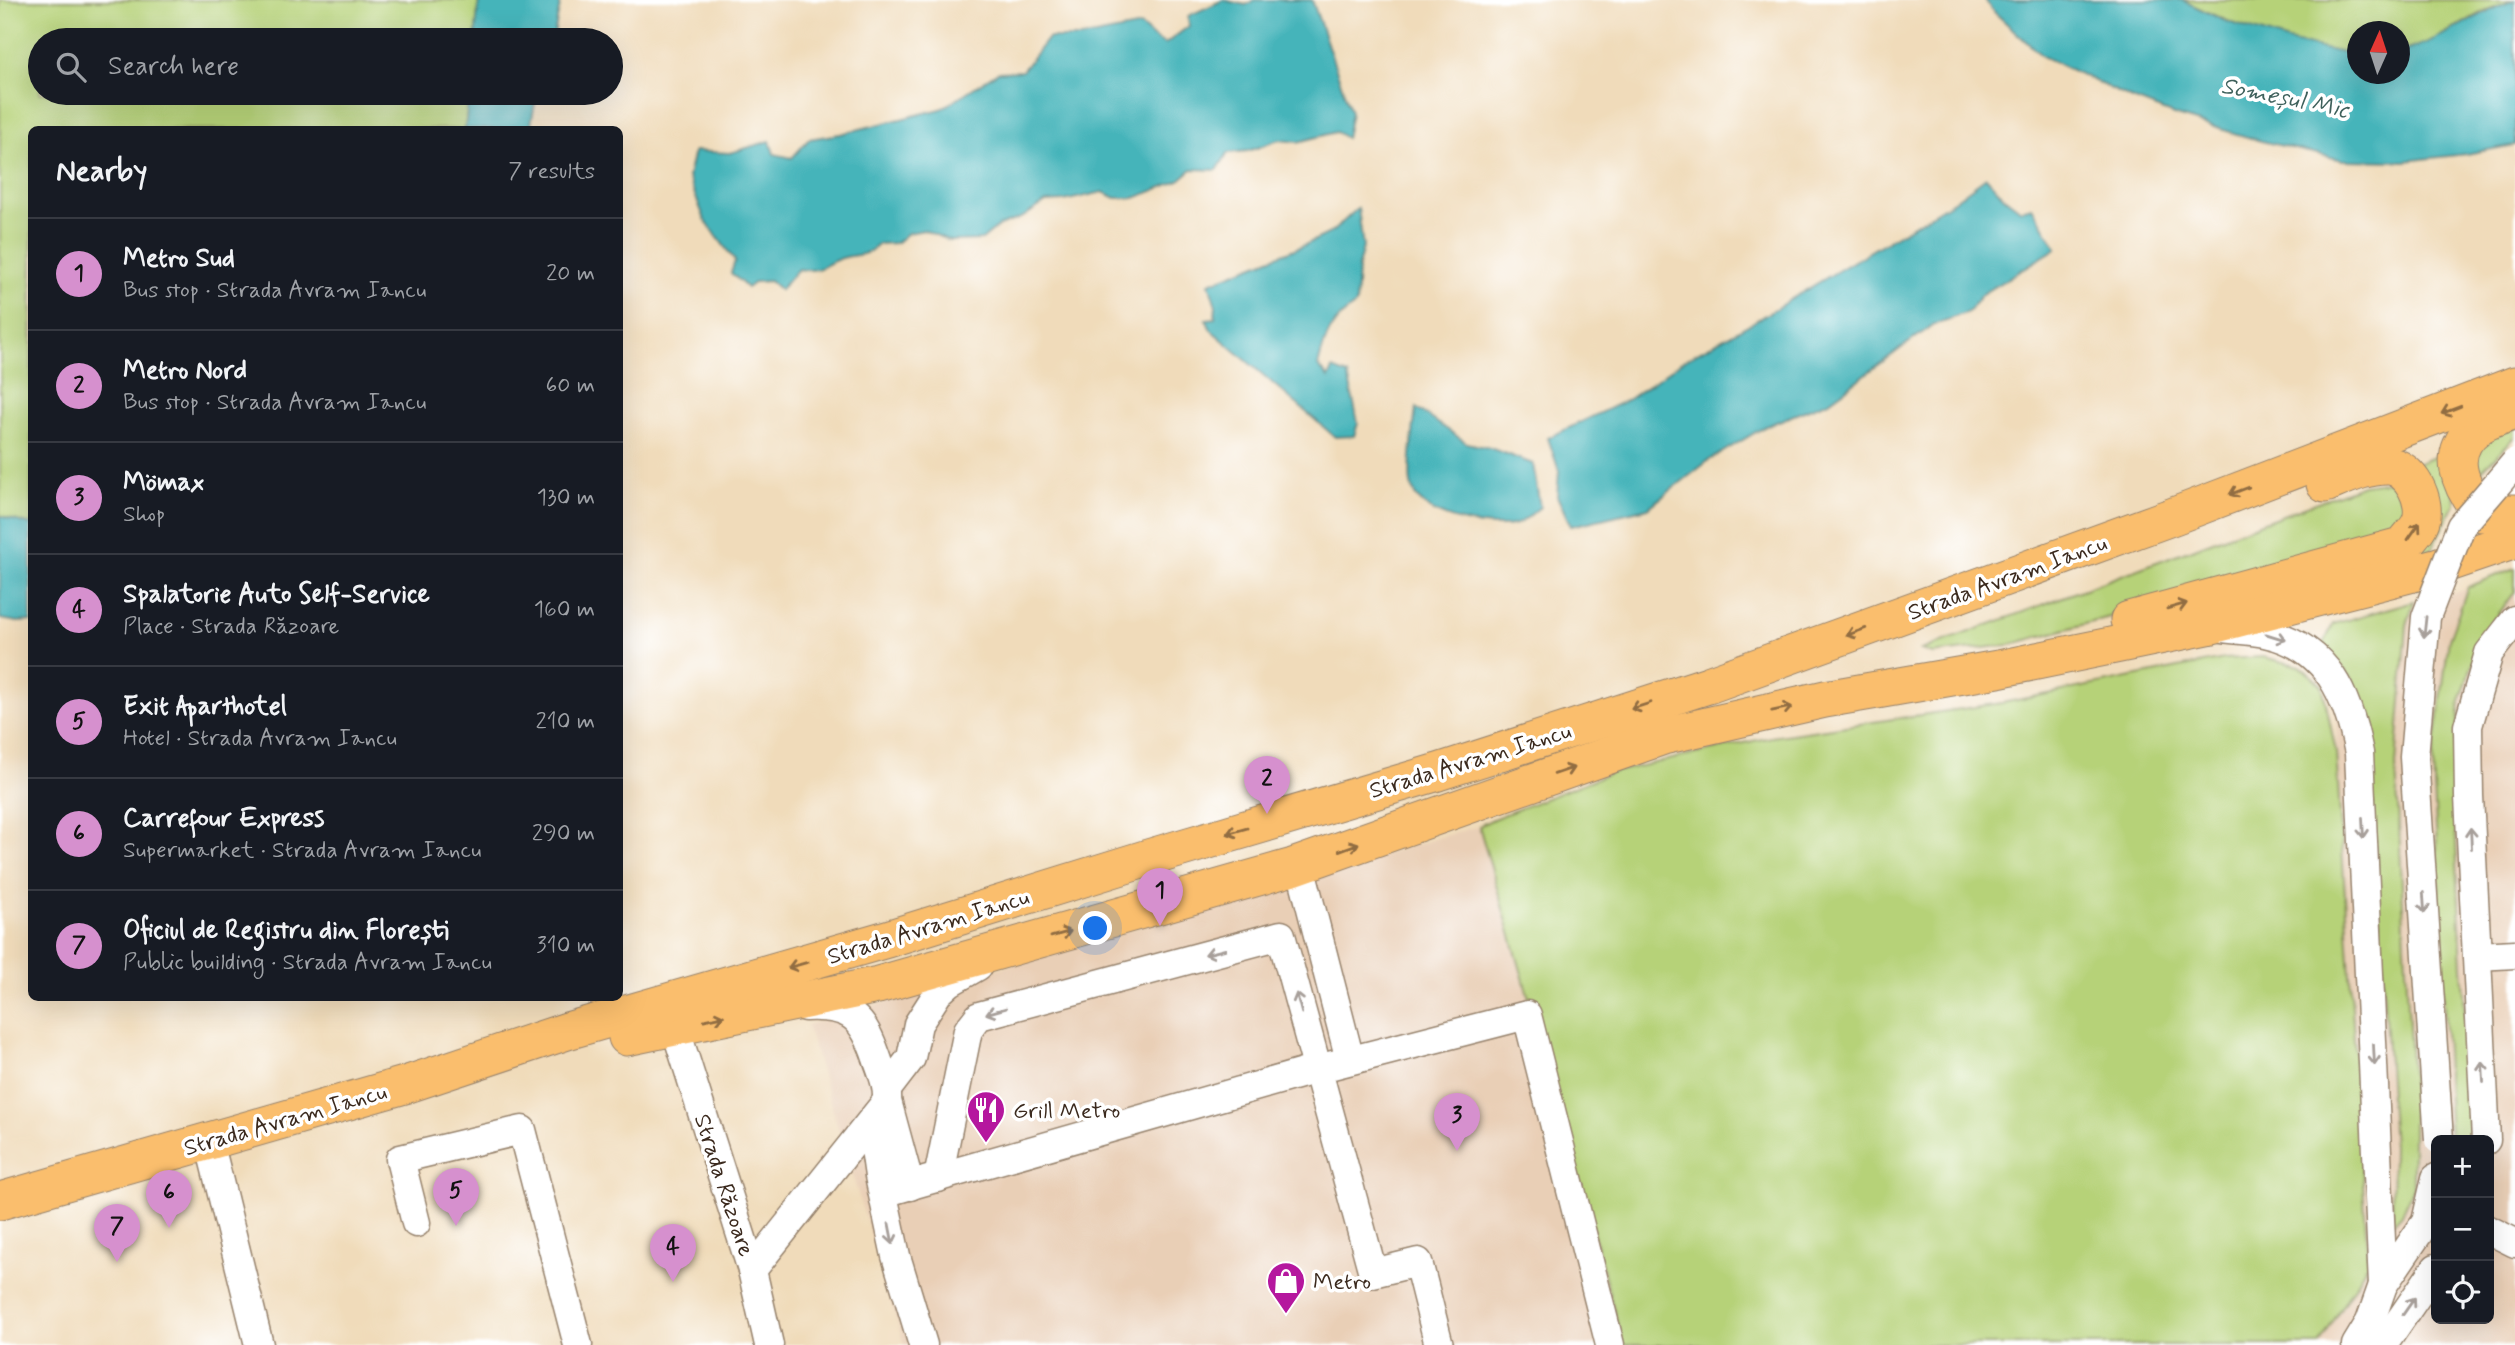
<!DOCTYPE html>
<meta charset="utf-8">
<style>
body{margin:0;font-family:Mynerve,sans-serif;background:#242831;color:#f1f3f6}
.controls{position:absolute;right:21px;bottom:21px;display:grid;overflow:hidden;border-radius:10px;box-shadow:0 7px 28px #0002}
.controls button{width:63px;height:63px;display:grid;place-items:center;padding:0;border:0;border-bottom:2px solid #363941;background:#171b24;color:#f1f3f6;font:35px sans-serif}
.compass{position:absolute;left:2347px;top:21px;width:63px;height:63px;border-radius:50%;background:#171b24;box-shadow:0 7px 28px #0002;rotate:3deg}
.you{position:absolute;left:1096px;top:929px;width:24px;height:24px;margin:-18px;border:5px solid #fff;border-radius:50%;background:#1a73e8;box-shadow:0 0 0 10px #1a73e833}
.badge{display:grid;place-items:center;width:46px;height:46px;border-radius:50%;background:#d690ce;color:#111;font-size:23px;font-weight:700}
.pin{position:absolute;translate:-50% -58px;filter:drop-shadow(0 2px 4px #0008)}
.pin::after{content:'';position:absolute;top:37px;width:24px;height:21px;background:inherit;clip-path:polygon(0 0,100% 0,50% 100%)}
.list{margin:0;padding:0;list-style:none}
h2{display:flex;justify-content:space-between;align-items:center;height:91px;margin:0;padding:0 28px;font-size:30px}
h2 small{font-size:23px;font-weight:400;color:#9ea1a6}
.list li{display:grid;grid-template-columns:46px 1fr auto;gap:21px;align-items:center;box-sizing:border-box;height:112px;padding:0 28px;border-top:2px solid #363941}
.list b{display:block;font-size:26px;white-space:nowrap}
.list p{margin:0;font-size:23px;white-space:nowrap;color:#9ea1a6}
.list em{font-size:23px;font-style:normal;color:#9ea1a6}
.icon{flex:none;width:38px;height:38px;fill:none;stroke:currentColor;stroke-width:2;stroke-linecap:round;stroke-linejoin:round}
.map{position:relative;flex:none;width:2515px;height:1345px;overflow:hidden}
.search{position:absolute;background:#171b24;box-shadow:0 7px 28px #0002;left:28px;top:28px;width:595px;height:77px;display:flex;align-items:center;gap:18px;box-sizing:border-box;padding:0 24px;border-radius:38px;color:#9ea1a6;font-size:26px}
.panel{position:absolute;background:#171b24;box-shadow:0 7px 28px #0002;left:28px;top:126px;width:595px;height:875px;border-radius:10px}
.map>svg:first-child{display:block}
</style>
<div class="map">
<svg width="2515" height="1345" viewBox="0 0 2515 1345">
<rect width="100%" height="100%" fill="#fff"/>
<filter id="ink" filterUnits="userSpaceOnUse"><feTurbulence type="fractalNoise" baseFrequency=".0143" numOctaves="2"/><feDisplacementMap in="SourceGraphic" scale="14" xChannelSelector="R" yChannelSelector="G"/><feConvolveMatrix kernelMatrix="1 2 1 2 8 2 1 2 1" color-interpolation-filters="sRGB"/></filter>
<filter id="wash" filterUnits="userSpaceOnUse"><feTurbulence type="fractalNoise" baseFrequency=".00686" numOctaves="4" result="noise"/><feDisplacementMap in="SourceGraphic" scale="28" xChannelSelector="R" yChannelSelector="G"/><feGaussianBlur stdDeviation="1.57" result="paint"/><feColorMatrix in="noise" values="0 0 0 0 0 0 0 0 0 0 0 0 0 0 0 0 0 1.4 0 .05"/><feComposite in="paint" operator="in"/></filter>
<g filter="url(#wash)">
<rect width="100%" height="100%" fill="#f0dbba"/>
<g fill="#e9cfb6" fill-rule="evenodd">
<path d="M2515 573V1345H2319L2368 1263 2336 752 2337 631ZM2436 1140H2489V1319H2436Z"/>
<polygon points="1479,826 1493,856 1624,1345 904,1345 807,1025"/>
</g>
<g fill="#b6d278" stroke="#787e4b" stroke-width="2">
<polygon points="0,0 479,0 475,40 40,40 40,93 469,93 465,129 32,130 31,525 0,516"/>
<path d="M2182 0H2514L2484 11 2425 45 2400 52V32H2358L2357 54C2297 52 2235 26 2182 0Z"/>
<polygon points="2515,427 2515,437 2476,476 2476,443"/>
<polygon points="2451,450 2455,505 2431,549 2417,553 2411,466"/>
<polygon points="2390,481 2409,509 2394,538 2009,645 1932,654 1921,650 2363,485"/>
<polygon points="2515,568 2515,592 2482,636 2460,701 2453,778 2462,968 2471,1098 2469,1140 2450,1140 2433,760 2449,639 2468,587"/>
<polygon points="2414,601 2407,625 2396,765 2413,1107 2413,1187 2402,1214 2392,1225 2393,1147 2369,751 2362,707 2351,677 2322,648 2333,624"/>
<polygon points="2263,657 2300,666 2322,685 2336,752 2368,1263 2319,1345 1623,1345 1549,1067 1479,826 1493,819 1610,773 1771,737 2002,703 2224,659"/>
</g>
<g fill="#44b4ba" stroke="#406f6c" stroke-width="2">
<polygon points="479,0 561,0 553,40 475,40"/>
<path d="M1223 0 1246 5 1254 0H1312L1351 112 1346 138 1336 132 1298 142 1279 140 1248 151 1228 153 1217 170 1192 169 1178 181 1135 198H1116L1103 192 1064 201 1046 202 1023 217 999 226 982 240 950 241 924 230 908 233 896 243 878 244C865 258 859 253 842 258 822 264 824 273 798 269L780 290 770 281 755 282 747 288 731 273 735 261 705 220 688 177 694 151 730 153 770 141 774 154 792 158 809 139 840 134 941 109 998 72 1022 71 1048 38H1080L1141 26 1153 37 1165 44 1189 26 1188 16Z"/>
<path d="M1985 0H2182L2223 20 2288 41 2343 53 2357 54 2358 74H2400V52C2442 41 2473 14 2515 0V145L2466 154 2405 161 2343 160 2261 141 2176 116 2130 98 2042 56 1991 9Z"/>
<polygon points="469,93 537,93 530,129 465,129"/>
<polygon points="1986,177 2004,197 2021,210 2032,207 2057,248 1982,294 1968,312 1933,325 1829,401 1766,426 1708,461 1648,508 1571,526 1557,496 1559,471 1548,438 1629,399 1684,360 1750,324 1955,200"/>
<path d="M1358 208 1363 247 1358 267 1356 305C1330 321 1325 338 1318 366L1329 378 1333 369 1348 375 1358 423 1354 436 1335 437 1211 330 1206 319 1215 318 1216 306 1209 283 1307 244 1332 232Z"/>
<path d="M1416 408 1467 443 1490 448 1533 464 1540 507C1532 513 1522 524 1513 525 1485 530 1417 518 1411 484 1408 468 1414 426 1416 408Z"/>
<polygon points="0,516 31,525 31,621 18,622 0,619"/>
</g>
</g>
<g filter="url(#ink)">
<g fill="none" stroke-linecap="round" stroke-linejoin="round">
<defs>
<g id="minor">
<path d="M2222 628C2236 630 2251 630 2265 633 2328 646 2348 697 2359 753L2383 1285"/>
<polyline points="1300,865 1350,1060"/>
<polyline points="2477,956 2515,954"/>
<polyline points="675,1027 752,1270 769,1345"/>
<polyline points="888,1088 911,1058 918,1024 938,993 950,982 978,966"/>
<polyline points="887,1101 910,1186"/>
<polyline points="882,1113 873,1135 879,1176 896,1256 923,1345"/>
<polyline points="2486,1140 2469,796 2468,726 2489,653 2515,620"/>
<polyline points="209,1141 259,1345"/>
<polyline points="938,1178 968,1030 979,1016 1281,935 1373,1273 1418,1262 1439,1345"/>
<polyline points="883,1193 1317,1069 1527,1015 1610,1345"/>
<polyline points="416,1223 400,1159 522,1130 578,1345"/>
<polyline points="2489,1230 2515,1243"/>
<path d="M752 1270 887 1101C888 1085 882 1073 877 1058 863 1017 851 1005 805 1007"/>
<polyline points="2356,1345 2370,1322 2383,1285 2426,1222 2436,1178"/>
<polyline points="2383,1345 2436,1268"/>
</g>
<g id="major">
<path d="M2515 411C2503 416 2489 419 2479 426 2443 451 2460 487 2482 513H2515"/>
<path d="M2129 620 2404 545C2408 538 2417 531 2420 523 2429 503 2410 465 2387 466 2365 466 2345 476 2325 484"/>
<polyline points="627,1037 878,985 1293,867 1663,736 1825,699 1998,669 2208,626 2436,567 2515,540"/>
<polyline points="0,1201 408,1084 567,1031 887,939 1148,858 1438,772 1708,685 2174,516 2515,385"/>
</g>
</defs>
<use href="#minor" stroke="#96826c" stroke-width="31"/>
<use href="#major" stroke="#96826c" stroke-width="39"/>
<use href="#minor" stroke="#fff" stroke-width="28"/>
<use href="#major" stroke="#fabe6d" stroke-width="37"/>
<defs>
<polyline id="minor-bridge" points="2439,1140 2414,757 2426,617 2461,526 2515,463"/>
</defs>
<use href="#minor-bridge" stroke="#96826c" stroke-width="31" stroke-linecap="butt"/>
<use href="#minor-bridge" stroke="#fff" stroke-width="28"/>
</g>
<defs><path id="oneway-shaft" d="M-6 0H5M1.5-3L5.5 0L1.5 3" fill="none" stroke-width="1.6" stroke-linecap="round" stroke-linejoin="round" transform="scale(1.75)"/></defs>
<g stroke="#916d42">
<use href="#oneway-shaft" transform="translate(2451 410) rotate(159)"/>
<use href="#oneway-shaft" transform="translate(2239 491) rotate(159)"/>
<use href="#oneway-shaft" transform="translate(2414 531) rotate(-55)"/>
<use href="#oneway-shaft" transform="translate(2177 606) rotate(-16)"/>
<use href="#oneway-shaft" transform="translate(1856 632) rotate(160)"/>
<use href="#oneway-shaft" transform="translate(1641 706) rotate(162)"/>
<use href="#oneway-shaft" transform="translate(1782 709) rotate(-12)"/>
<use href="#oneway-shaft" transform="translate(1564 771) rotate(-19)"/>
<use href="#oneway-shaft" transform="translate(1237 831) rotate(164)"/>
<use href="#oneway-shaft" transform="translate(1349 847) rotate(-20)"/>
<use href="#oneway-shaft" transform="translate(1061 934) rotate(-16)"/>
<use href="#oneway-shaft" transform="translate(798 965) rotate(164)"/>
<use href="#oneway-shaft" transform="translate(714 1018) rotate(-12)"/>
</g>
<g stroke="#a79f9a">
<use href="#oneway-shaft" transform="translate(2425 627) rotate(96)"/>
<use href="#oneway-shaft" transform="translate(2276 637) rotate(17)"/>
<use href="#oneway-shaft" transform="translate(2363 828) rotate(87)"/>
<use href="#oneway-shaft" transform="translate(2471 838) rotate(-93)"/>
<use href="#oneway-shaft" transform="translate(2424 903) rotate(86)"/>
<use href="#oneway-shaft" transform="translate(1215 952) rotate(166)"/>
<use href="#oneway-shaft" transform="translate(1299 1003) rotate(-105)"/>
<use href="#oneway-shaft" transform="translate(996 1011) rotate(164)"/>
<use href="#oneway-shaft" transform="translate(2374 1055) rotate(87)"/>
<use href="#oneway-shaft" transform="translate(2483 1072) rotate(-93)"/>
<use href="#oneway-shaft" transform="translate(891 1234) rotate(79)"/>
<use href="#oneway-shaft" transform="translate(2409 1306) rotate(-55)"/>
</g>
</g>
<defs>
<symbol id="restaurant-pin" viewBox="-11 -11 22 30"><path d="M0 17L-7.5 6A9.5 9.5 0 1 1 7.5 6Z" fill="#b5179e" stroke="#fff"/><path d="M-5-6h1v4h1v-4h1v4h1v-4h1v5L-1.5 .5V6h-2V.5L-5-1ZM5-6V6H3V1.5H1.5Q1.5-4 5-6Z" fill="#fff"/></symbol>
<symbol id="shop-pin" viewBox="-11 -11 22 30"><path d="M0 17L-7.5 6A9.5 9.5 0 1 1 7.5 6Z" fill="#b5179e" stroke="#fff"/><path d="M-5-2.5h2.3a2.7 3.5 0 0 1 5.4 0H5L5.5 6h-11ZM-1.5-2.5h3a1.5 2.3 0 0 0-3 0Z" fill="#fff"/></symbol>
</defs>
<g fill-rule="evenodd">
<use href="#restaurant-pin" x="964" y="1088" width="44" height="60"/>
<use href="#shop-pin" x="1264" y="1259" width="44" height="60"/>
</g>
<g text-anchor="middle" stroke-width="7" stroke-linejoin="round" paint-order="stroke">
<g font-size="23" fill="#3b2a1e" stroke="#fff">
<text transform="translate(2007 577) rotate(-20)" y="8">Strada Avram Iancu</text>
<text transform="translate(1470 760) rotate(-17)" y="8">Strada Avram Iancu</text>
<text transform="translate(928 926) rotate(-17)" y="8">Strada Avram Iancu</text>
<text transform="translate(285 1119) rotate(-16)" y="8">Strada Avram Iancu</text>
<text transform="translate(725 1185) rotate(72)" y="8">Strada Răzoare</text>
</g>
<g font-size="23" fill="#3b2a1e" stroke="#fff" text-anchor="start">
<text x="1013" y="1118">Grill Metro</text>
<text x="1313" y="1289">Metro</text>
</g>
<g font-size="24" font-style="italic" fill="#3f615c" stroke="#fff">
<text transform="translate(2285 97) rotate(11)" y="8">Someșul Mic</text>
</g>
</g>
</svg>
<div class="controls">
<button>+</button>
<button>−</button>
<button><svg class="icon" aria-label="locate" viewBox="0 0 24 24"><circle cx="12" cy="12" r="6"/><path d="M12 2v4M12 18v4M2 12h4M18 12h4"/></svg></button>
</div>
<svg class="compass" viewBox="-18 -18 36 36"><path d="M0-13l5 13h-10z" fill="#e53935"/><path d="M0 13l5-13h-10z" fill="#9ea1a6"/></svg>
<div class="you"></div>
<div class="pin badge" style="left:1160px;top:926px">1</div>
<div class="pin badge" style="left:1267px;top:814px">2</div>
<div class="pin badge" style="left:1457px;top:1151px">3</div>
<div class="pin badge" style="left:673px;top:1282px">4</div>
<div class="pin badge" style="left:456px;top:1226px">5</div>
<div class="pin badge" style="left:169px;top:1228px">6</div>
<div class="pin badge" style="left:117px;top:1262px">7</div>
<div class="search"><svg class="icon" aria-label="search" viewBox="0 0 24 24"><circle cx="10" cy="10" r="6"/><path d="M15 15l6 6"/></svg>Search here</div>
<section class="panel">
<h2>Nearby<small>7 results</small></h2>
<ul class="list">
<li><span class="badge">1</span><div><b>Metro Sud</b><p>Bus stop · Strada Avram Iancu</p></div><em>20 m</em></li>
<li><span class="badge">2</span><div><b>Metro Nord</b><p>Bus stop · Strada Avram Iancu</p></div><em>60 m</em></li>
<li><span class="badge">3</span><div><b>Mömax</b><p>Shop</p></div><em>130 m</em></li>
<li><span class="badge">4</span><div><b>Spalatorie Auto Self-Service</b><p>Place · Strada Răzoare</p></div><em>160 m</em></li>
<li><span class="badge">5</span><div><b>Exit Aparthotel</b><p>Hotel · Strada Avram Iancu</p></div><em>210 m</em></li>
<li><span class="badge">6</span><div><b>Carrefour Express</b><p>Supermarket · Strada Avram Iancu</p></div><em>290 m</em></li>
<li><span class="badge">7</span><div><b>Oficiul de Registru din Florești</b><p>Public building · Strada Avram Iancu</p></div><em>310 m</em></li>
</ul>
</section>
</div>
